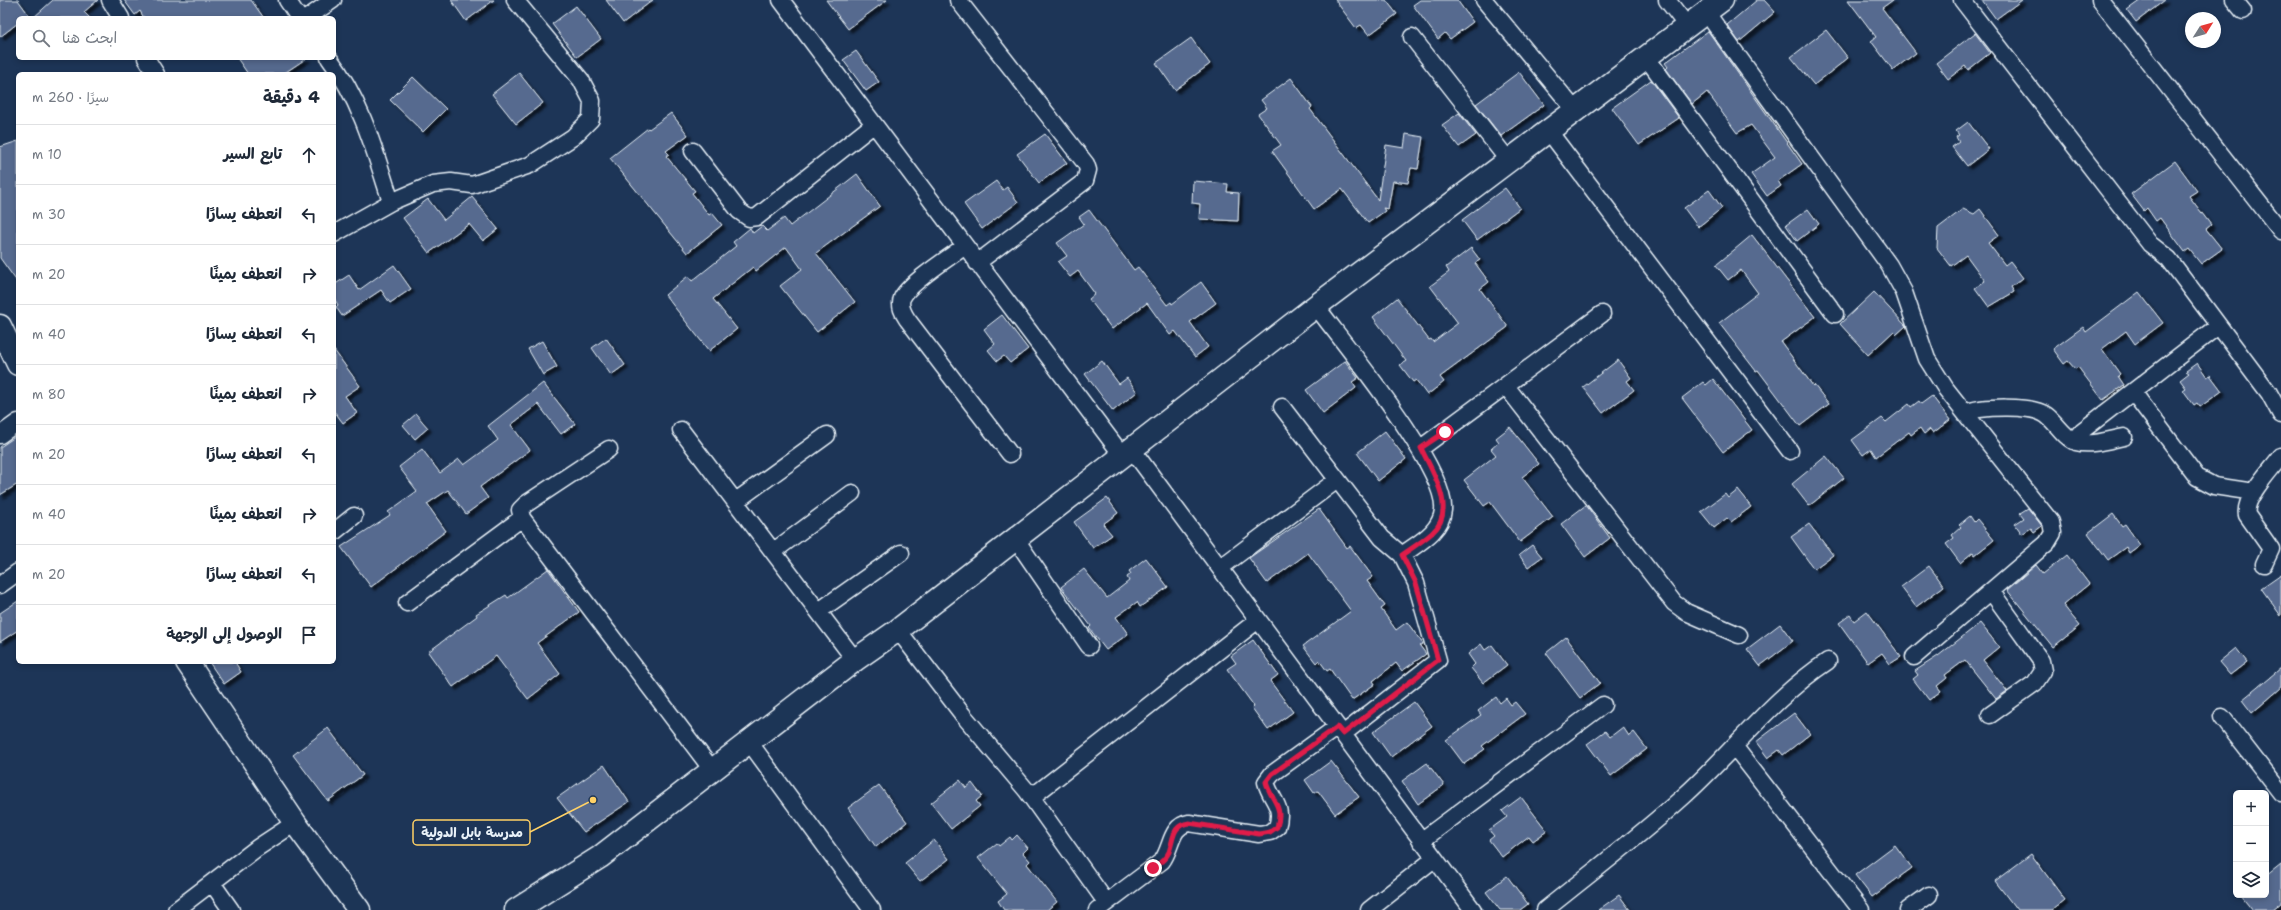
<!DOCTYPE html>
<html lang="ar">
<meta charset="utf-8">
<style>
:root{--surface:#fff;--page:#f6f6f7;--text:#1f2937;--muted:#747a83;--line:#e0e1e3}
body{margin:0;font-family:"Shantell Sans","Playpen Sans Arabic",sans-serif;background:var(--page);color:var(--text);direction:rtl}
.controls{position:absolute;right:12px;bottom:12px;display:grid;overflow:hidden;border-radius:6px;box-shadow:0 2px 6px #0003}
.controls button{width:36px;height:36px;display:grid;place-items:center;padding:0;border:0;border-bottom:1px solid var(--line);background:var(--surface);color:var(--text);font:20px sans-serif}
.compass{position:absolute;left:2185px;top:12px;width:36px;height:36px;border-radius:50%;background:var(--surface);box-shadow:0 2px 6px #0003;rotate:53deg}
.stop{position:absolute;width:12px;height:12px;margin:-9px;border:3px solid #e11d48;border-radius:50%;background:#fff}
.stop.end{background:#e11d48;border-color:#fff;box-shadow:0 1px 4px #0008}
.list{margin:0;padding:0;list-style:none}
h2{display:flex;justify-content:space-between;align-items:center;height:52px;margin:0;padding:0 16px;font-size:17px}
h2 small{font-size:13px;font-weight:400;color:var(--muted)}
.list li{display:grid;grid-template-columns:26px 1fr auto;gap:12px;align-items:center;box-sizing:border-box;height:60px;padding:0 16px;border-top:1px solid var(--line)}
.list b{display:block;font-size:15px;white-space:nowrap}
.list em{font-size:13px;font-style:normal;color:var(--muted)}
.icon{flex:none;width:22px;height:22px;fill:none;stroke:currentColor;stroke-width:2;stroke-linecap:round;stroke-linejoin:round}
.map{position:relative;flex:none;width:2281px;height:910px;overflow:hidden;direction:ltr}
.search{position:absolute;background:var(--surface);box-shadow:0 2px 6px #0003;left:16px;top:16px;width:320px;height:44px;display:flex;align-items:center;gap:10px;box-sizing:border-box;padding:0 14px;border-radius:6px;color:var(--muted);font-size:15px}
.panel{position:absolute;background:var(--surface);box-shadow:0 2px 6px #0003;left:16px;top:72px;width:320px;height:592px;border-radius:6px;direction:rtl}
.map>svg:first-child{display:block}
.building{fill:#566b8f;stroke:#e8f1f8;filter:url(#shadow)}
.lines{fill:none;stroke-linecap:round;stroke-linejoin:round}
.minor-casing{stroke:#e8f1f8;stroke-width:19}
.secondary-casing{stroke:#e8f1f8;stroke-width:25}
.minor{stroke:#1d3557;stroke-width:16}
.secondary{stroke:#1d3557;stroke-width:22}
.route{stroke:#e11d48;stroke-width:5}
.leader{fill:none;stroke:#ffd166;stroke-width:1.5}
.callout-dot{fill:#ffd166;stroke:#1d3557;stroke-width:1.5}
.callout{fill:#1d3557;stroke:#ffd166;stroke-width:1.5}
.callout-label{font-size:13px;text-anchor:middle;font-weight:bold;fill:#e8f1f8}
</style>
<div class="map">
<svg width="2281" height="910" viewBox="0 0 2281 910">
<defs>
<filter id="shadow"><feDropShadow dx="3.5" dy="3.5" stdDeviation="1" flood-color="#0009"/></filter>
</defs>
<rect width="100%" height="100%" fill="#1d3557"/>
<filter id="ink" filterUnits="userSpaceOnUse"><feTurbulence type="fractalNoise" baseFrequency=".025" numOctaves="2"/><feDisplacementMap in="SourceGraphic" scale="8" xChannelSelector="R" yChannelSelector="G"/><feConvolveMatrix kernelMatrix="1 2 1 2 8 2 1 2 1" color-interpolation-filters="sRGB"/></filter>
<g filter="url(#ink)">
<path class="building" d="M0,0h18l11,15 -5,3h-6v5l-18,14z
M53,0h45l-14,12 6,6h-57z
M124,0h127l13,18h-120l-4,-7 -5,4z
M451,0h43l-28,21z
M606,0h47l-30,23z
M826,0h61l-39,29z
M1335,0h51l11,14 -28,21 -8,-10 -5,3z
M1420,0h37l16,22 -23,17 -5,-6 -7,6 -25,-34z
M1757,0h7l11,12 -36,30 -12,-17z
M1848,0h45l-11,8 34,45 -23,17 -22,-29 5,-4z
M1982,0h40l-26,19z
M2141,0h24l-29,22 -9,-12z
M576,6l25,33 -24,18 -25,-33z
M1826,30l22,28 -34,27 -23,-28z
M1708,31l94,133 -24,17 3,5 -14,10 -16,-22 24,-17 -24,-32 -14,8 -30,-41 -15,12 -26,-35 2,-2 -3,-4z
M1975,33l15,20 -22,17 -3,-4 -17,13 -12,-16z
M1191,38l19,26 -35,26 -19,-27z
M856,51l23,31 -13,9 -23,-31z
M237,58h70l-24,16h-35z
M1519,72l25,33 -43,31 -25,-32z
M519,73l24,30 -27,21 -24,-30z
M413,77l33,32 -23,23 -33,-32z
M1291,78l21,29 -2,2 68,91 8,-55 18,3 2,-14 17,3 -5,32 -7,-1 -3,15 -15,-2 -5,28 -5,-1 2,3 -17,12 -26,-34 -28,20 -42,-58 9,-6 -23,-31 9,-6 -6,-8z
M1651,80l28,38 -40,27 -27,-37z
M671,113l17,22 -22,16 3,3 -3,2 29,35 -3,2 17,22 3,-2 10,12 -35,28 -77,-95 38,-30 1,1z
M1459,113l17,22 -17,12 -17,-22z
M1968,122l21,27 -22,17 -15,-19 7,-5 -3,-5 3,-2 -3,-4z
M1045,134l22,29 -28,20 -22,-29z
M18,141v142l-18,-25v-111z
M2175,161l22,30 -8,5 22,29 -5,4 16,20 -21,15 -12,-15 -4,3 -25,-34 -4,3 -9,-13 -3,3 -13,-17z
M857,174l23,32 -64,47 39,49 -38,30 -37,-46 22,-17 -16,-22 -30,24 -3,-4 -40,32 24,30 -28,22 -44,-56 23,-19 4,5 44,-35 -3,-4 17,-14 3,5 9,-7 5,5 17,-13 6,8z
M996,181l7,9 4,-3 11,15 -36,27 -18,-25z
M1193,181l35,3 -1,8 12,1 -1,28 -39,-2 1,-15 -8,-1z
M1505,188l15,20 -43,32 -15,-20z
M1709,190l13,18 -24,19 -14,-19z
M472,197l26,32 -15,12 -14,-17 -40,29 -26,-35 25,-19 16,21z
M1808,209l11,15 -22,17 -11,-16z
M1963,209l11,5 6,-5 19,26 -11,8 17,22 5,-4 13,17 -12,9 3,5 -25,15 -14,-19 10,-7 -19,-26 -15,11 -14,-18 1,-20z
M1089,210l45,60 4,-3 29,38 4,-3 1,2 29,-22 15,21 -26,19 18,25 -13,10 -20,-26 -5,4 -23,-32 -35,26 -23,-30 6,-5 -17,-23 -8,6 -12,-15 9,-6 -10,-13 27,-19 -5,-7z
M1752,235l63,82 -34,25 32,44 1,-1 15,19 -29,22 -42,-56 -2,1 -37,-48 39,-30 -17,-23 -13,10 -12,-15z
M1471,248l9,12 -5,3 14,19 -9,7 28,38 -68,50 4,5 -17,13 -11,-15 -3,2 -13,-17 6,-4 -33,-44 24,-19 32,42 2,-1 2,3 25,-19 -28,-37 19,-14 -3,-5z
M394,265l17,24 -21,14 -9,-13 -39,26 -6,-9 2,-2 -4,-7v-13l15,-10 10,15z
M1874,292l32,34 -9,8 -3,-3 -26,24 -28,-31z
M2139,292l24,31 -28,21 -9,-13 -24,18 18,25 -2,2 6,9 -21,15 -25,-33 -3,2 -7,-8 -4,3 -11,-15 30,-22 3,5z
M1002,315l26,34 -18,14 -6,-7 -7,5 -9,-11 7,-6 -11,-15z
M606,338l19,27 -14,10 -19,-27z
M542,341l15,26 -14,8 -15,-26z
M334,350l26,36 -15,10 12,17 -14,10 -9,-12z
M1618,360l13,18 -4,3 7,9 -31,23 -20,-26z
M1102,361l17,23 8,-6 10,14 -24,19 -28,-37z
M1345,361l13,17 -6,4 4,6 -33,25 -17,-23z
M2197,363l10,14 3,-2 12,16 -22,16 -3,-4 -3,2 -11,-15 3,-2 -6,-8 9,-7 -3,-2z
M1713,379l39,51 -29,22 -41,-54 21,-16 3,3z
M543,383l32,41 -14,10 -23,-30 -27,21 19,25 -50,37 8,11 -22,16 -18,-24 -21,14 19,27 -75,56 -30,-40 49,-32 -2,-3 29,-21 -18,-24 23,-18 18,24 19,-14 5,6 34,-25 -10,-14z
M1932,396l18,24 -17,13 -3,-4 -6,5 -4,-6 -9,7 -2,-3 -33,25 -5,-8 -8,6 -11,-15 30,-22 4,4 23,-18 2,3 8,-6 2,3z
M416,414l12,14 -13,11 -12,-14z
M1510,427l29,37 -17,13 31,40 -33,25 -30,-40 -6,4 -20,-26 32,-25 -5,-6 8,-7 -3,-4z
M1385,431l21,28 -28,22 -21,-28z
M18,435v49l-18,11v-48z
M1826,456l18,22 -35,28 -17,-22z
M1738,490l13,17 -20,15 -4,-4 -13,10 -13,-16 24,-18 3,4z
M1107,498l11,15 -15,11 9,11 -19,13 -19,-26z
M1586,505l24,33 -25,19 -24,-33z
M2028,508l14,18 -8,6 -3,-4 -9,6 -7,-10 9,-6 -4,-5z
M1319,509l28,39 3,-2 23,31 -6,4 18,25 -4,3 15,21 11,-8 16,22 -3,2 6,8 -24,17 -6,-8 -23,18 2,3 -23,16 -22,-31 -3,2 -8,-11 -3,3 -13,-17 48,-35 -43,-58 -41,30 -18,-25z
M2113,514l9,12 3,-2 15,21 -11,8 -3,-6 -18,13 -20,-27z
M1970,516l4,6 3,-3 17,21 -19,15 -2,-3 -13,11 -14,-19 8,-6 -2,-3 9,-8 -2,-2z
M1809,524l24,31 -19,14 -23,-32z
M1532,545l10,12 -14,10 -9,-12z
M2067,555l22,29 -26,21 17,21 -27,21 -46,-57 29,-25 7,9z
M1146,558l22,29 -28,20 -3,-5 -21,15 12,17 -22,16 -17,-22 2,-2 -30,-39 23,-18 23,29 22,-17 -2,-4 4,-3 -2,-3z
M1929,566l15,20 -28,21 -15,-20z
M548,569l31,43 -42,31 23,31 -32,25 -32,-43 -43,31 -25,-35 49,-36 -1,-2 30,-19 2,3z
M2281,574v42l-20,-28z
M18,601v29l-18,12v-29z
M1867,611l34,46 -11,7 -8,-11 -14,10 -29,-40 11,-8 4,6z
M1980,623l19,24 -16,13 24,31 -11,8 -31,-39 -20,15 2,3 -10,8 4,5 -12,9 -16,-21 5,-4 -3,-4 23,-15z
M1780,624l13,17 -33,25 -13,-17z
M1566,637l34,46 -20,15 -34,-45z
M1253,640l25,35 -8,6 23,31 -25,18 -16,-22 2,-2 -27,-37 9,-6 -5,-7z
M1481,644l4,6 7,-5 15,20 -24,18 -12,-15 4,-4 -7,-10z
M2236,648l11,14 -17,13 -11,-13z
M209,662h26l6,10 -17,12z
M2281,668v20l-29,25 -10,-13z
M1496,697l4,6 6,-5 5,7 4,-3 10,12 -43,32 3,3 -21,15 -18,-24 35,-25 -3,-4z
M1414,702l18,24 -41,31 -18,-25z
M1794,713l16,21 -27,21 -4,-5 -11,8 -12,-16z
M1623,727l6,9 5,-4 13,17 -36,27 -24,-32 18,-13 5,6z
M328,728l35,47 -35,26 -35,-46z
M1331,761l28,36 -24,17 -17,-23 -4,2 -9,-13z
M1427,763l17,22 -26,19 -16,-23z
M604,765l25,37 -45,30 -27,-34z
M960,780l6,8 6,-5 10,13 -6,5 4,5 -29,23 -20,-26z
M879,785l28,37 -31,25 -28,-39z
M1521,797l26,34 -14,10 -4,-5 -27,21 -13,-17 5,-4 -5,-6 18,-13 -5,-6z
M1017,835l11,13 -5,5 7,8 -3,3 30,38 -10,8h-43l-6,-9 9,-7 -29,-36 19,-15 2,3 11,-9 2,3z
M934,840l15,19 -29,22 -15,-18z
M1895,845l17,23 -40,29 -17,-22z
M2031,854l34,46 -13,10h-35l-22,-29z
M2281,864v39l-9,7h-20l-12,-15h26v-19z
M1507,876l21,28 -8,6h-20l-14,-18z
M1619,895l11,15h-32z"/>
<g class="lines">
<defs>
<path id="minor" d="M110,0l11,18
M287,0l12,18
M781,0l341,455
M958,0l128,164 2,6 -3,11 -108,82
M1484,0l91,110
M1667,0l20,26
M1962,0l188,244 19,15 100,134 12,22
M2100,0l181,231
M2234,0l9,11
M1706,12l183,253 15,27 23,67 19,30 105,133 2,11 -6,10 -133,114
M307,18l26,-18
M1412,37l96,123
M1646,57l189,257
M146,58l10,16
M329,58c32,42 46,94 62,144
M1548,130l242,321
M693,151l46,60 10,7 8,-1 116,-92
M334,234l57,-32 42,-18 18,-2 21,3 58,-20 43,-28 18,-18 1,-18 -11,-21 -66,-80
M965,246c-15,11 -57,38 -63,52 -3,8 1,15 5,21l103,135
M1316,306c28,38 131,162 127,204 -2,22 -25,33 -41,45
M1506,386l168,217 12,9 53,23
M2133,392l64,85 17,9 40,6
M1282,407l100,131 20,17 14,28 22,77 -95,74
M1965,413c16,-7 67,-8 81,2 10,7 18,23 30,27 15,4 33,-2 48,-5
M681,430l174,230
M0,435l18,-13
M2073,441l10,-11 135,-104
M1131,448l342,462
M1421,448l181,-134
M609,449l-83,55 -6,6 2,8 191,253
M736,501l91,-66
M334,532l20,-16
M1015,538l74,108
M774,551l78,-58
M2264,564l7,-15 -24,-34c-4,-17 24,-45 34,-59
M1220,568l117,-88
M0,585l18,-13
M407,603l115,-85
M819,611l82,-58
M898,630l65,85 64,76 10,2 221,-173
M1990,715l45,-32 8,-12 -2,-10 -7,-10 -43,-60
M2222,717l59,76
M750,743l122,167
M1734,746l127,164
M1027,791l79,111
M1421,841l182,-136
M212,883l19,27
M176,910l81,-62 38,-25
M1097,910l65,-49c10,-13 8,-35 27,-38l70,11 11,-2 7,-5c7,-22 -6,-26 -11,-45l6,-8 65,-47
M1369,910l65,-51
M1545,910c47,-38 95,-74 139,-114 49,-44 88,-98 144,-135
M1908,910l21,-15"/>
<path id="secondary" d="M0,326l18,38
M187,662l108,161 64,87
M516,910l84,-53 255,-197 43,-30 418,-324 406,-306"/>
</defs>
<use href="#minor" class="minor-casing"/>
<use href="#secondary" class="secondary-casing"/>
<use href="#minor" class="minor"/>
<use href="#secondary" class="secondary"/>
</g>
</g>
<g class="lines" filter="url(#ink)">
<path class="route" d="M1153,868c6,-4 13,-9 16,-16 5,-14 3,-27 20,-29l70,11 11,-2 7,-5c7,-22 -6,-26 -11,-45l6,-8 65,-47 6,7 95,-74 -22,-77 -14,-28c10,-7 21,-14 30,-22 26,-23 0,-61 -11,-85l24,-16"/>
</g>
<path class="leader" d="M593 800L530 832"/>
<circle class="callout-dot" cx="593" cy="800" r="4"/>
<rect class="callout" x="413" y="820" width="117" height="25" rx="4"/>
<g class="callout-label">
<text x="472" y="837">مدرسة بابل الدولية</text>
</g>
</svg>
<div class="controls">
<button>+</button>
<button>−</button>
<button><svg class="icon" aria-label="layers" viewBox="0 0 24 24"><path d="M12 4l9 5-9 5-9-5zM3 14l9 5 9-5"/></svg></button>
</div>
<svg class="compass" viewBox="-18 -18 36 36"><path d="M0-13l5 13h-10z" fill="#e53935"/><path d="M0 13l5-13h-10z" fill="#747a83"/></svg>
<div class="stop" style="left:1445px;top:432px"></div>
<div class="stop end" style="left:1153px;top:868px"></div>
<div class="search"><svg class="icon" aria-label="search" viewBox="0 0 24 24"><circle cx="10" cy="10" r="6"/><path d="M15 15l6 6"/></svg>ابحث هنا</div>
<section class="panel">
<h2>4 دقيقة<small>سيرًا · 260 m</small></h2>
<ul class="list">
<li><svg class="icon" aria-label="ahead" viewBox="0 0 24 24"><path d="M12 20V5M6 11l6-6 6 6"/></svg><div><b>تابع السير</b></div><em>10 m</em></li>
<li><svg class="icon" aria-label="left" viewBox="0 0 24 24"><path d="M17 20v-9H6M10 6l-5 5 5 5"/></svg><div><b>انعطف يسارًا</b></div><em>30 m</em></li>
<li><svg class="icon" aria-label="right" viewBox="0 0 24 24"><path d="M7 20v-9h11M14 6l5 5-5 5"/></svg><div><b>انعطف يمينًا</b></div><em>20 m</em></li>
<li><svg class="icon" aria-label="left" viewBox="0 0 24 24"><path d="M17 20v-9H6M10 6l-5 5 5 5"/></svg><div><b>انعطف يسارًا</b></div><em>40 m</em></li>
<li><svg class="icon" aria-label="right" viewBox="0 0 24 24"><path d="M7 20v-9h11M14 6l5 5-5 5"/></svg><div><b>انعطف يمينًا</b></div><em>80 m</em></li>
<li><svg class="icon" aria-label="left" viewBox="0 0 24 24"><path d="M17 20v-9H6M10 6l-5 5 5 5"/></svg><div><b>انعطف يسارًا</b></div><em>20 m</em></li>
<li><svg class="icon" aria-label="right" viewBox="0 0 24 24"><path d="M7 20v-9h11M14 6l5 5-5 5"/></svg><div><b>انعطف يمينًا</b></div><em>40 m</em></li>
<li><svg class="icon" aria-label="left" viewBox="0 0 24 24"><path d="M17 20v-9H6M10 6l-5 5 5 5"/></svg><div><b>انعطف يسارًا</b></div><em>20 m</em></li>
<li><svg class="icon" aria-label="arrive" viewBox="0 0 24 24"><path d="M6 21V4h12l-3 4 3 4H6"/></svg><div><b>الوصول إلى الوجهة</b></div></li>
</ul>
</section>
</div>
